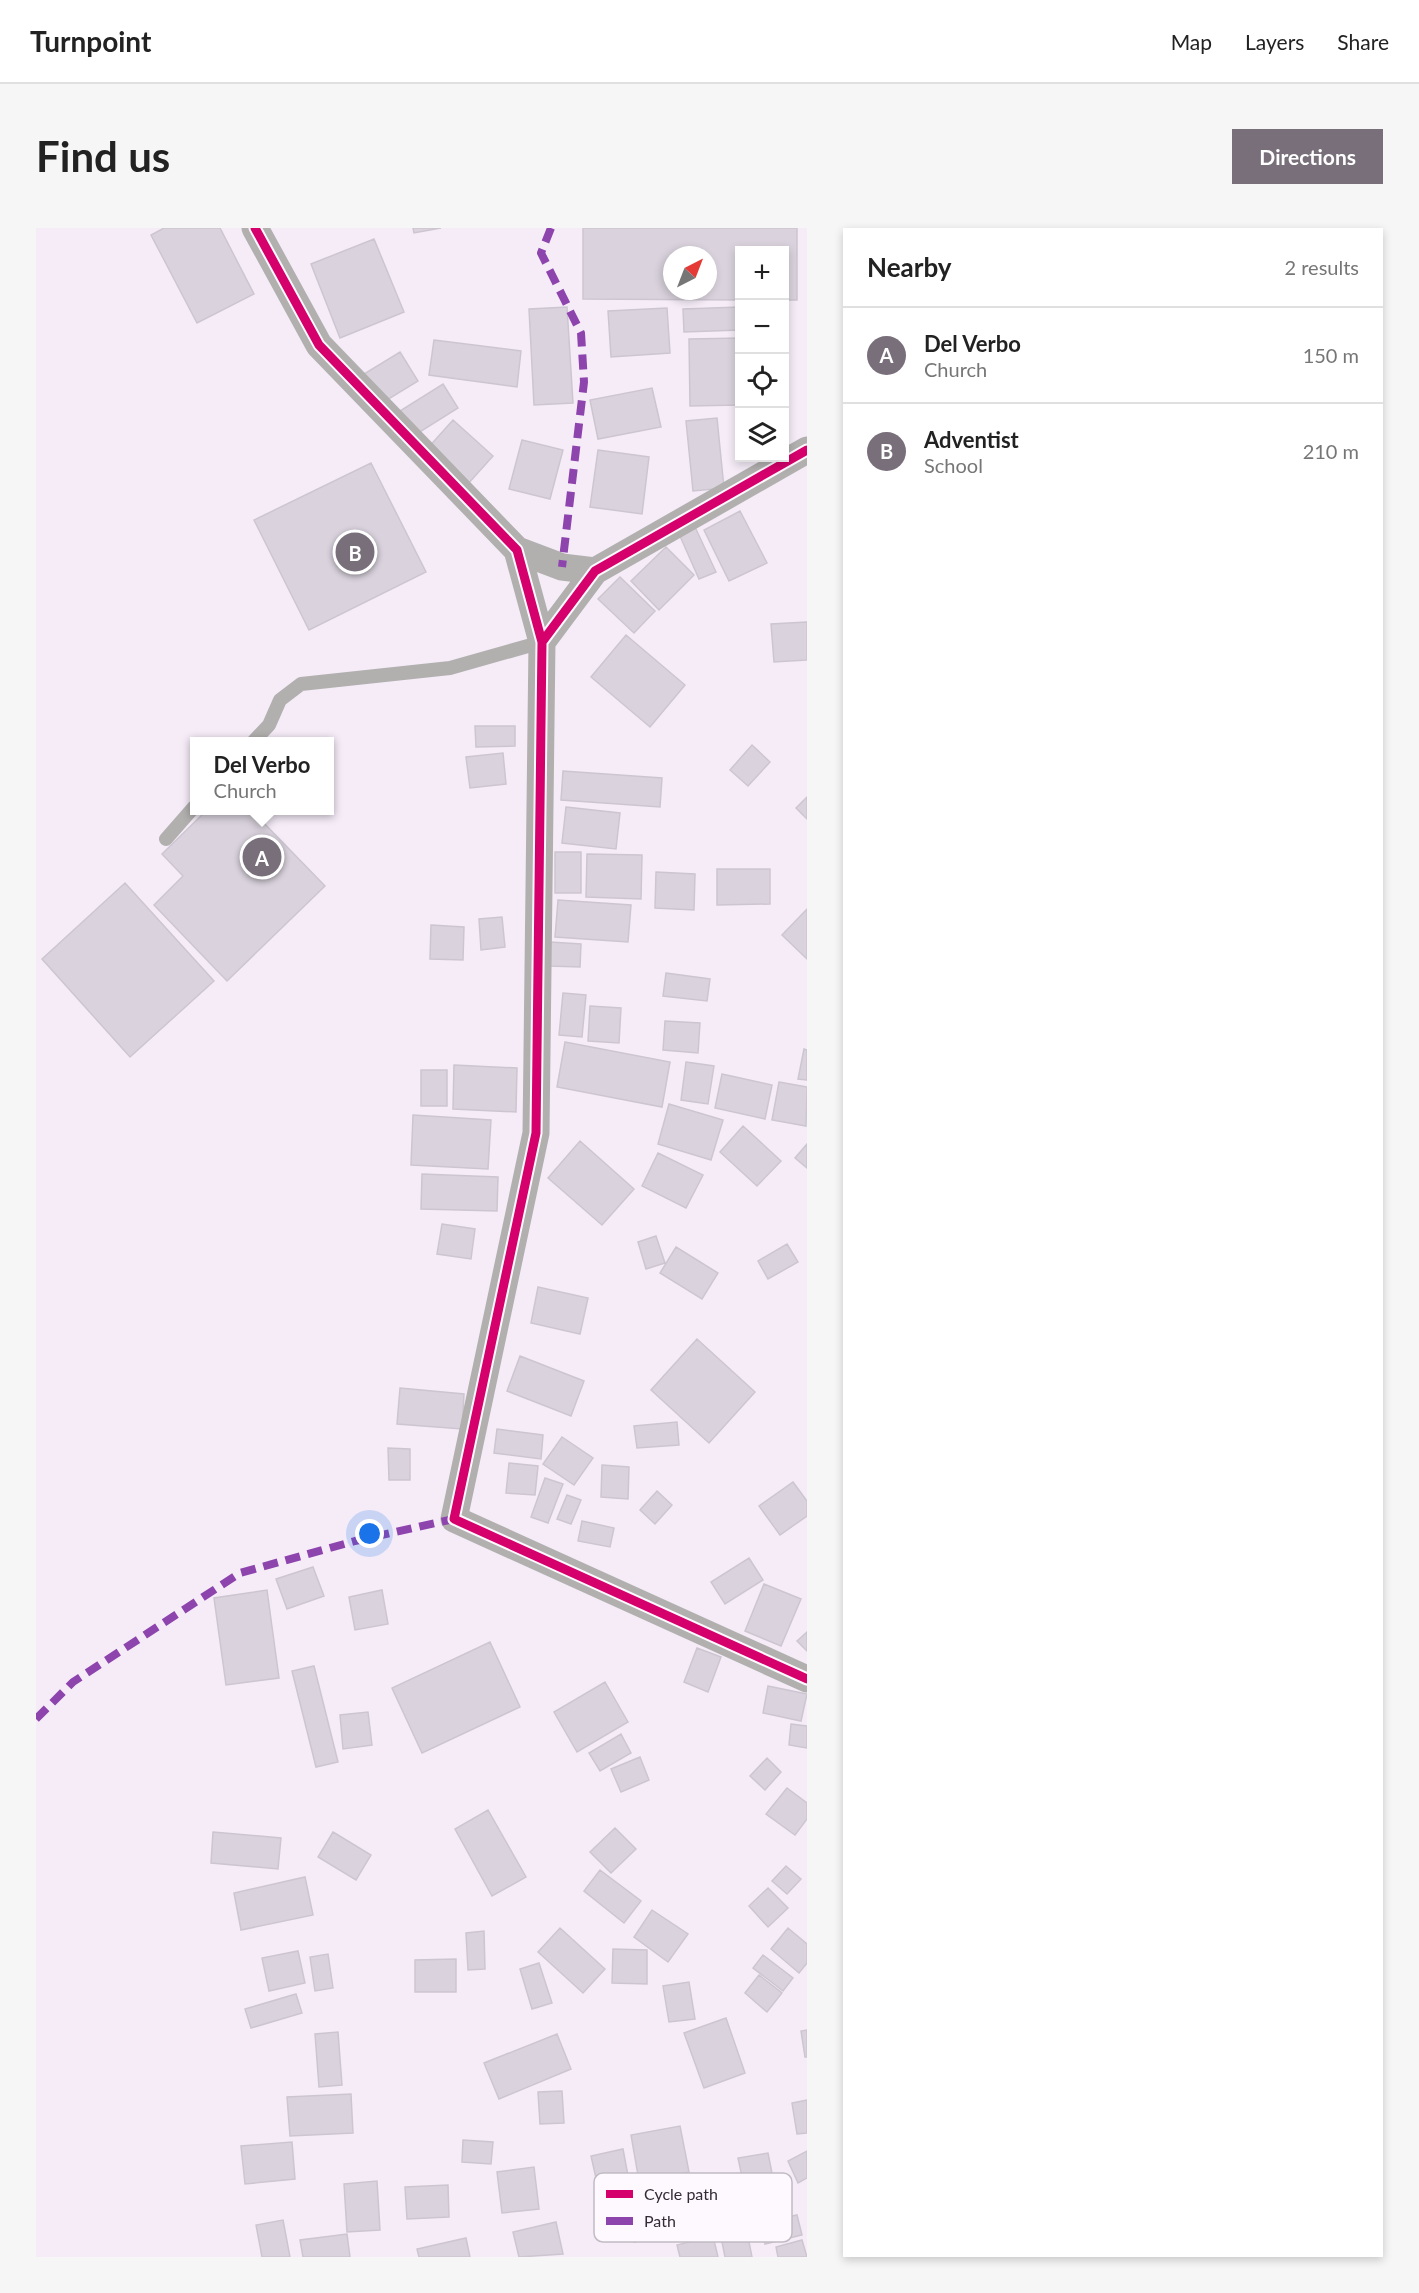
<!DOCTYPE html>
<meta charset="utf-8">
<style>
:root{--surface:#fff;--page:#f6f6f6;--text:#222;--muted:#767676;--line:#e0e0e0;--accent:#786f7a}
body{margin:0;font-family:Lato,sans-serif;background:var(--page);color:var(--text)}
.controls{position:absolute;right:18px;top:18px;display:grid;overflow:hidden;border-radius:0px;box-shadow:0 3px 9px #0003}
.controls button{width:54px;height:54px;display:grid;place-items:center;padding:0;border:0;border-bottom:2px solid var(--line);background:var(--surface);color:var(--text);font:30px sans-serif}
.compass{position:absolute;left:627px;top:18px;width:54px;height:54px;border-radius:50%;background:var(--surface);box-shadow:0 3px 9px #0003;rotate:42deg}
.you{position:absolute;left:334px;top:1306px;width:21px;height:21px;margin:-15px;border:4px solid #fff;border-radius:50%;background:#1a73e8;box-shadow:0 0 0 9px #1a73e833}
.badge{display:grid;place-items:center;width:39px;height:39px;border-radius:50%;background:var(--accent);color:#fff;font-size:20px;font-weight:700}
.pin{position:absolute;translate:-50% -50%;border:3px solid #fff;box-shadow:0 2px 6px #0006}
.popup{position:absolute;left:154px;top:509px;width:144px;height:78px;box-sizing:border-box;display:grid;place-content:center;border-radius:0px;background:var(--surface);filter:drop-shadow(0 2px 4px #0005);font-size:20px;white-space:nowrap;color:var(--muted)}
.popup b{font-size:22px;color:var(--text)}
.popup::after{content:'';position:absolute;left:50%;top:100%;margin-left:-12px;border:12px solid transparent;border-top-color:var(--surface)}
.list{margin:0;padding:0;list-style:none}
h2{display:flex;justify-content:space-between;align-items:center;height:78px;margin:0;padding:0 24px;font-size:26px}
h2 small{font-size:20px;font-weight:400;color:var(--muted)}
.list li{display:grid;grid-template-columns:39px 1fr auto;gap:18px;align-items:center;box-sizing:border-box;height:96px;padding:0 24px;border-top:2px solid var(--line)}
.list b{display:block;font-size:22px;white-space:nowrap}
.list p{margin:0;font-size:20px;white-space:nowrap;color:var(--muted)}
.list em{font-size:20px;font-style:normal;color:var(--muted)}
.icon{flex:none;width:33px;height:33px;fill:none;stroke:currentColor;stroke-width:2;stroke-linecap:round;stroke-linejoin:round}
.map{position:relative;flex:none;width:771px;height:2029px;overflow:hidden;border-radius:0px}
header{display:flex;align-items:center;gap:36px;box-sizing:border-box;height:84px;padding:0 30px;background:var(--surface);border-bottom:2px solid var(--line)}
header strong{font-size:28px}
nav{display:flex;gap:33px;margin-inline-start:auto;font-size:21px}
.intro{display:flex;align-items:center;justify-content:space-between;box-sizing:border-box;height:144px;padding:0 36px}
h1{margin:0;font-size:42px}
.button{padding:15px 27px;border-radius:0px;background:var(--accent);color:#fff;font-size:21px;font-weight:700}
main{display:flex;gap:36px;padding:0 36px}
aside{flex:1;background:var(--surface);border-radius:0px;box-shadow:0 3px 9px #0003}
.map>svg:first-child{display:block}
.building{fill:#dad3de;stroke:#cdc6d0;stroke-width:1.5;fill-rule:evenodd}
.lines{fill:none;stroke-linecap:round;stroke-linejoin:round}
.service{stroke:#b2b0af;stroke-width:14}
.minor{stroke:#b2b0af;stroke-width:27}
.quiet{stroke:#8e44ad;stroke-width:8;stroke-dasharray:15 8;stroke-linecap:butt}
.cycleway-casing{stroke:#fef9ff;stroke-width:13}
.cycleway{stroke:#d6006c;stroke-width:9}
.key{fill:#fef9ff;stroke:#c1bbc3;stroke-width:1.5}
.key-label{font-size:16px;fill:#342b36}
</style>
<header>
<strong>Turnpoint</strong>
<nav><a>Map</a><a>Layers</a><a>Share</a></nav>
</header>
<div class="intro"><h1>Find us</h1><a class="button">Directions</a></div>
<main>
<div class="map">
<svg width="771" height="2029" viewBox="0 0 771 2029">
<rect width="100%" height="100%" fill="#f5ecf8"/>
<path class="building" d="M128,0h56l34,66 -57,29 -46,-88z
M377,0h28l-27,5z
M547,0h214v72h-13v-50h-44v50l-157,-1zM636,27h36v36h-36z
M338,11l30,73 -64,26 -29,-74z
M531,79l6,96 -39,2 -5,-96z
M704,79v23l-56,2 -1,-23z
M631,80l3,45 -59,4 -3,-46z
M704,110v67l-50,1 -1,-67z
M398,112l87,11 -4,36 -88,-12z
M364,124l18,29 -36,22 -18,-29z
M407,156l15,24 -43,27 -15,-24z
M616,160l9,39 -63,12 -8,-39z
M681,190l7,70 -31,3 -7,-70z
M417,192l40,36 -26,29 -40,-36z
M486,212l41,10 -13,49 -41,-10z
M562,222l51,7 -7,57 -52,-7z
M335,235l55,109 -117,58 -55,-110z
M704,283l27,52 -38,18 -25,-51z
M659,299l21,45 -17,7 -20,-45z
M630,319l28,28 -35,35 -28,-29z
M584,349l35,34 -21,22 -36,-34z
M771,394v38l-33,2 -3,-38z
M590,407l59,50 -35,42 -59,-50z
M439,498h40v20l-39,1z
M716,517l18,17 -22,24 -18,-16z
M467,525l3,31 -36,4 -4,-31z
M527,543l99,7 -2,29 -99,-7z
M771,569v22l-11,-11z
M530,579l54,6 -4,36 -54,-6z
M171,582h60l-8,8 66,68 -98,95 -73,-76 29,-29 -21,-22z
M519,624h26v41h-26z
M551,626l55,1 -1,44 -55,-2z
M681,641h53v35l-53,1z
M620,644l39,2 -1,36 -39,-2z
M89,655l89,98 -84,76 -88,-98z
M522,672l73,5 -3,37 -73,-5z
M771,681v50l-25,-24z
M466,689l3,30 -24,3 -2,-31z
M395,697l33,2 -1,33 -33,-1z
M514,714l31,2 -1,23 -31,-1z
M630,745l44,6 -3,22 -44,-5z
M527,765l23,2 -4,42 -23,-2z
M554,778l31,2 -2,35 -31,-2z
M629,793l35,2 -2,30 -35,-3z
M529,814l105,20 -8,45 -105,-20z
M768,821l3,1v30l-9,-1z
M650,834l28,4 -6,38 -27,-4z
M418,837l63,3 -1,44 -63,-3z
M385,842h26v36h-26z
M686,846l50,11 -7,34 -50,-11z
M743,854l28,5 -1,39 -34,-6z
M633,876l54,16 -12,40 -53,-16z
M377,887l78,5 -3,49 -77,-4z
M707,898l38,35 -24,25 -37,-34z
M544,913l54,48 -32,36 -54,-47z
M771,916v24l-12,-10z
M622,925l45,22 -17,33 -44,-22z
M386,946l76,3 -1,34 -76,-2z
M406,996l33,5 -4,30 -34,-5z
M620,1008l9,27 -19,6 -8,-27z
M751,1016l11,18 -30,17 -10,-18z
M640,1019l42,26 -16,26 -42,-26z
M502,1059l50,11 -8,36 -49,-11z
M661,1111l58,53 -46,51 -58,-53z
M484,1128l64,25 -13,35 -64,-25z
M364,1160l64,6 -2,35 -65,-5z
M641,1194l2,23 -42,3 -3,-22z
M461,1201l46,6 -2,24 -47,-6z
M526,1209l31,21 -19,27 -31,-21z
M352,1220l22,1v31h-21z
M473,1235l29,3 -3,29 -29,-2z
M566,1237l27,2 -1,32 -27,-2z
M509,1250l18,6 -15,39 -17,-6z
M757,1254l14,19v15l-27,19 -21,-29z
M621,1263l15,14 -17,19 -15,-14z
M531,1267l14,5 -10,24 -14,-5z
M546,1293l32,7 -4,19 -32,-6z
M713,1330l14,22 -38,24 -14,-22z
M277,1339l11,29 -37,13 -11,-30z
M728,1356l37,15 -20,47 -36,-15z
M231,1362l12,88 -53,7 -12,-87z
M346,1362l6,34 -33,6 -6,-33z
M771,1404v19l-10,-10z
M454,1414l30,65 -98,46 -30,-65z
M661,1420l24,9 -13,35 -24,-10z
M278,1438l24,96 -22,5 -24,-96z
M569,1454l23,40 -51,30 -23,-40z
M732,1458l39,8 -6,27 -38,-8z
M332,1484l4,33 -29,4 -3,-34z
M755,1496l16,2v22l-18,-3z
M585,1506l10,19 -31,18 -11,-18z
M604,1529l9,23 -28,12 -10,-23z
M731,1530l14,14 -16,18 -15,-14z
M751,1560l20,15v16l-12,16 -29,-21z
M452,1582l38,67 -34,19 -37,-67z
M579,1600l21,21 -25,24 -21,-21z
M177,1604l68,6 -3,31 -67,-6z
M297,1604l38,23 -15,25 -38,-23z
M750,1638l15,13 -14,15 -15,-13z
M564,1642l41,31 -17,22 -40,-32z
M269,1649l8,38 -72,15 -7,-37z
M732,1660l20,20 -20,19 -19,-21z
M616,1682l36,24 -20,28 -34,-25z
M524,1700l45,41 -22,24 -45,-41z
M752,1700l19,16v19l-8,10 -28,-24z
M448,1703l1,38 -17,1 -2,-37z
M577,1721l34,1v34l-35,-1z
M262,1723l7,32 -36,8 -7,-33z
M292,1726l5,34 -18,3 -5,-34z
M727,1727l30,23 -10,13 -30,-23z
M420,1731v33h-41v-32z
M503,1735l13,40 -20,6 -12,-40z
M723,1747l23,18 -15,19 -22,-19z
M653,1754l6,37 -26,3 -6,-36z
M260,1766l6,19 -51,15 -6,-19z
M690,1790l19,55 -41,15 -20,-55z
M771,1802v27h-2l-4,-26z
M302,1804l4,53 -23,2 -4,-53z
M521,1806l14,35 -72,30 -15,-36z
M526,1863l2,32 -24,1 -2,-32z
M315,1866l2,39 -63,3 -3,-39z
M771,1872v33l-10,1 -5,-31z
M644,1898l9,46 -50,9 -8,-46z
M427,1912l30,2 -2,22 -29,-2z
M256,1914l3,37 -50,5 -4,-38z
M587,1921l6,32 -31,6 -7,-31z
M771,1923v27l-9,5 -10,-22z
M732,1925l11,56 -29,5 -12,-56z
M498,1939l5,42 -37,4 -5,-41z
M672,1949l10,47 -84,18 -10,-46z
M341,1953l3,49 -33,2 -3,-48z
M412,1957l1,32 -42,2 -2,-32z
M761,1987l5,20 -37,9 -5,-21z
M247,1992l7,37h-28l-6,-32z
M520,1994l7,32 -44,3 -6,-25z
M311,2006l3,23h-47l-3,-17z
M677,2008l5,21h-38l-3,-12z
M712,2009l4,20h-27l-3,-15z
M430,2010l4,19h-51l-2,-8z
M766,2012l5,17h-29l-2,-10z"/>
<g class="lines">
<path class="service" d="M217,514l16,-17 11,-25 21,-16 149,-16 92,-26
M130,611l28,-32"/>
<path class="minor" d="M219,0l64,117 198,205 25,92
M771,222l-212,121 -53,71 -6,491 -82,386 353,160
M481,322l45,17 33,4"/>
<path class="quiet" d="M515,0l-10,25 40,80 3,49 -22,185
M0,1491l37,-37 167,-109 115,-32 99,-22"/>
<defs>
<path id="cycleway" d="M219,0l64,117 198,205 25,92
M771,222l-212,121 -53,71 -6,491 -82,386 353,160"/>
</defs>
<use href="#cycleway" class="cycleway-casing"/>
<use href="#cycleway" class="cycleway"/>
</g>
<rect x="558" y="1945" width="198" height="69" rx="9" class="key"/>
<rect x="570" y="1962" width="27" height="8" fill="#d6006c"/>
<rect x="570" y="1989" width="27" height="8" fill="#8e44ad"/>
<g class="key-label">
<text x="608" y="1972">Cycle path</text>
<text x="608" y="1999">Path</text>
</g>
</svg>
<div class="controls">
<button>+</button>
<button>−</button>
<button><svg class="icon" aria-label="locate" viewBox="0 0 24 24"><circle cx="12" cy="12" r="6"/><path d="M12 2v4M12 18v4M2 12h4M18 12h4"/></svg></button>
<button><svg class="icon" aria-label="layers" viewBox="0 0 24 24"><path d="M12 4l9 5-9 5-9-5zM3 14l9 5 9-5"/></svg></button>
</div>
<svg class="compass" viewBox="-18 -18 36 36"><path d="M0-13l5 13h-10z" fill="#e53935"/><path d="M0 13l5-13h-10z" fill="#767676"/></svg>
<div class="you"></div>
<div class="pin badge" style="left:226px;top:629px">A</div>
<div class="popup"><b>Del Verbo</b>Church</div>
<div class="pin badge" style="left:319px;top:324px">B</div>
</div>
<aside>
<h2>Nearby<small>2 results</small></h2>
<ul class="list">
<li><span class="badge">A</span><div><b>Del Verbo</b><p>Church</p></div><em>150 m</em></li>
<li><span class="badge">B</span><div><b>Adventist</b><p>School</p></div><em>210 m</em></li>
</ul>
</aside>
</main>
